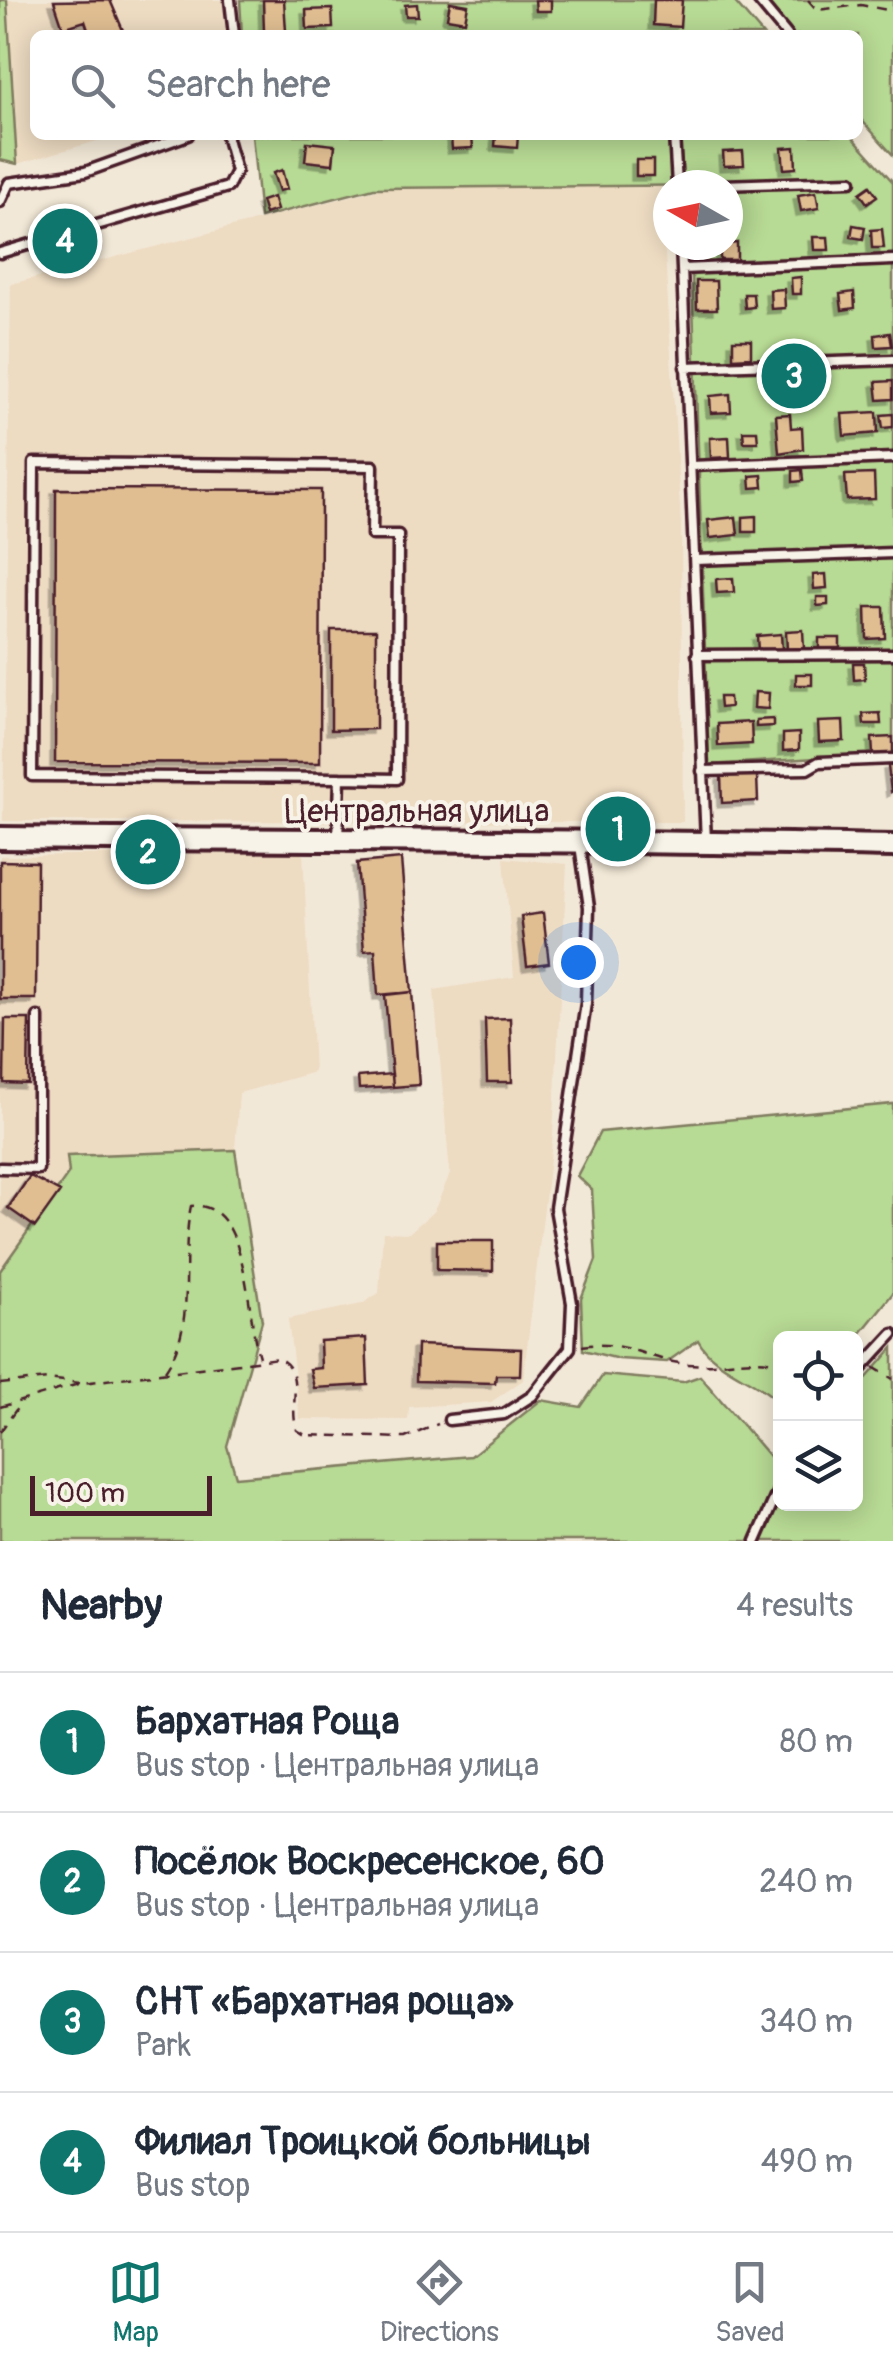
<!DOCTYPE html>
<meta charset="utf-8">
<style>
:root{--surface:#fff;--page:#f6f6f7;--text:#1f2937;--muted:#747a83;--line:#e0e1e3;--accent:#0f766e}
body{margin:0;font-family:Pangolin,sans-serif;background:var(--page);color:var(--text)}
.controls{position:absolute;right:30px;bottom:30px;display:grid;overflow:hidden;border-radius:15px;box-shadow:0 5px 25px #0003}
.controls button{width:90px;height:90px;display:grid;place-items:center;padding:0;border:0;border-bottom:2px solid var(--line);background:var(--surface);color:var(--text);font:50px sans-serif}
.compass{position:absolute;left:653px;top:170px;width:90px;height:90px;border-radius:50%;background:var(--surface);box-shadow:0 5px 25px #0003;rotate:279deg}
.scale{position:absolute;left:30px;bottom:25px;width:182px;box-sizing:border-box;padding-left:10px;border:5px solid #4a1f2b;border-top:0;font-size:28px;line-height:35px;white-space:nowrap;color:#4a1f2b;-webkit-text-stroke:8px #f7f3e8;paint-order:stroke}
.you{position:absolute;left:578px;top:962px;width:35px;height:35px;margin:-25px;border:8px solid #fff;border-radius:50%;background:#1a73e8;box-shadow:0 0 0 15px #1a73e833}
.badge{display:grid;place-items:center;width:65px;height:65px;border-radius:50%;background:var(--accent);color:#fff;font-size:32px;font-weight:700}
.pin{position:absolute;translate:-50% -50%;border:5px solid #fff;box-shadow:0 2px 10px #0006}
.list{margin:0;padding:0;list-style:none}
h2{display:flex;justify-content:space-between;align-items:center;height:130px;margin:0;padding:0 40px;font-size:42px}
h2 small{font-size:32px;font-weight:400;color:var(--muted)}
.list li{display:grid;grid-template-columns:65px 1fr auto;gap:30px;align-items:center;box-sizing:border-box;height:140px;padding:0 40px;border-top:2px solid var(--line)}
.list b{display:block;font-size:38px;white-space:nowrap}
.list p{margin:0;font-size:32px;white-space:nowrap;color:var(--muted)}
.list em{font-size:32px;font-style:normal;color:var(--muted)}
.icon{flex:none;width:55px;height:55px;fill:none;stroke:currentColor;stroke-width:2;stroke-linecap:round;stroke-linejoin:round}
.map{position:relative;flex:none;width:893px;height:1541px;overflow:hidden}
.search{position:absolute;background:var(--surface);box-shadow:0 5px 25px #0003;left:30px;right:30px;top:30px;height:110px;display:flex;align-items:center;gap:25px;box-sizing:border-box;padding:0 35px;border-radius:15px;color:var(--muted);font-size:38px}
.sheet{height:690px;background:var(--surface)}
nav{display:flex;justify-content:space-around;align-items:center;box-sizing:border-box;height:140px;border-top:2px solid var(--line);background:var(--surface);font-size:28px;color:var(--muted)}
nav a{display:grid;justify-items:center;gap:5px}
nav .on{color:var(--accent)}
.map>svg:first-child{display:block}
.built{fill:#eddbc2}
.green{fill:#b7da94;stroke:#807c60;stroke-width:2.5}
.building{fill:#e0be92;stroke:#4a1f2b;stroke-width:2.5;filter:url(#shadow)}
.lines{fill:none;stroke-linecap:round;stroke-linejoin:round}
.lane-casing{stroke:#4a1f2b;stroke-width:15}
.secondary-casing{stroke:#4a1f2b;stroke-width:28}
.path{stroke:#4a1f2b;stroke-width:2.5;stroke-dasharray:10 8;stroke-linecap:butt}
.lane{stroke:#f7f3e8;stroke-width:8}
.secondary{stroke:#f7f3e8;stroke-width:20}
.labels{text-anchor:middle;stroke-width:8;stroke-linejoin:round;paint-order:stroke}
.street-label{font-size:32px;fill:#4a1f2b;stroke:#f7f3e8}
</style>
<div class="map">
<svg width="893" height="1541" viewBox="0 0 893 1541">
<defs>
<filter id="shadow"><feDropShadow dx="-4.5" dy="4.5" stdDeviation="0" flood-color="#0004"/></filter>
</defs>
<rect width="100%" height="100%" fill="#f2e8d7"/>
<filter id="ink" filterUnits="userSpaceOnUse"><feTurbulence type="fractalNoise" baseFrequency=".01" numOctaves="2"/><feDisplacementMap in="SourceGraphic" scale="20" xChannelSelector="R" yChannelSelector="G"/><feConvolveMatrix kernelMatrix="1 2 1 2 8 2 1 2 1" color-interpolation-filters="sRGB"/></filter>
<g filter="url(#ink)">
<path class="built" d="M7,0h216l3,35h-191v100h83l-101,29z
M661,185l20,339 2,298 -680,-1 8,-537 368,-95z
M303,852l11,220 -75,21 -4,57 -168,6 2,16 -69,99v-415z
M504,858l63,6 -14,270 -30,246 -32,22 -82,5 -1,13 -108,-1 -12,-100 74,-15 17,-11 4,-61 26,1 25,-22 16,-37 -16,-184 80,-13z"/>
<path class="green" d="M0,0h7l10,164 -17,-4z
M240,0h493l30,35h-521z
M755,0h138v155l-35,-39v-81h-72z
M252,135h599l42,47v571l-184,12 -18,-520h37v-60l-354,3 -114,30z
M893,1104v189l-37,46 -76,-1v66c-24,-26 -66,-34 -82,-64l-31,22 -48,-3 -36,-9 -2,-51 15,-39 -4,-70 -15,-14 23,-44z
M235,1150l27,171 -35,125 9,31 235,-21 70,-56 40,7 22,-32 80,7 17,-6 80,93v35h76v-114l37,-42v193h-893v-270l69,-98 -2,-17z"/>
<path class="building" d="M110,0l15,35h-52l15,-5 -3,-9 -22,7 -9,-27z
M263,0h21l2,31 -22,1z
M535,0h16v11h-15z
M654,0h28l-2,27 -27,-2z
M450,2l18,3 -3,16 -18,-3z
M417,4l1,12h-12l-1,-11z
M332,9l1,19 -26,1 -1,-19z
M472,135l1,13 -21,1 -1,-12z
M496,135h22l-1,13 -22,-2z
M307,142l28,3 -2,19 -28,-3z
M795,147l1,21 -12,1 -2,-21z
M743,151l1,14 -20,1 -1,-14z
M636,160h17v16h-17z
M282,170l5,19 -8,2 -6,-18z
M870,186l7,10 -10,7 -7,-10z
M816,192l3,16 -18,3 -3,-16z
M273,197l4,13 -12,4 -4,-13z
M853,225l12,2 -2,12 -12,-2z
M882,229l2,19h-12l-1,-18z
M813,237h15l1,13h-15z
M737,243v17h-17v-15z
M698,248l1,13h-9l-1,-12z
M801,277v17h-9l-1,-16z
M696,281h20l1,28h-20z
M784,289l1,19 -14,1 -1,-19z
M854,292l1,16 -13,2 -2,-16z
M744,294h9l1,13 -9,1z
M890,333l2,13 -16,1 -1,-12z
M733,340h18v17l-18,1z
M799,371l1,14h-15v-13z
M893,381v18l-15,1 -2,-18z
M730,394l1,18 -20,1 -1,-17z
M877,412l1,21 -34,3 -2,-22z
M790,414l1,14 11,-1 1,22 -24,4 -3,-38z
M893,414v13l-10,1 -2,-13z
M743,431h14l1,11h-14z
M729,437l1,20 -19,1 -1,-20z
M802,470l1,11 -10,1v-11z
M874,474l1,25 -28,1 -2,-25z
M762,475l1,12 -12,1 -1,-12z
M56,489l265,1 -1,273 -265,-1z
M756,516v16h-13v-15z
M736,517l2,18 -28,3 -2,-18z
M826,574l1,14 -13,1 -1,-14z
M733,578l1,14 -17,1 -1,-14z
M817,597h11v8l-11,1z
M866,607h18l1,31 -18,1z
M331,630h45v99l-45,1z
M803,630l1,19 -17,1 -1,-19z
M781,634l1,16 -24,1 -1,-15z
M819,638h21v13h-21z
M853,663h11l1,16 -11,1z
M796,674h16v11h-16z
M755,692l14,1 -1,16 -14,-1z
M719,697h10l1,10 -10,1z
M880,713l1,11h-17l-1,-10z
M773,719v7l-17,1v-7z
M843,721l1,20 -25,1 -1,-20z
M751,722l1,22 -34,2 -1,-22z
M799,733v17l-16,1v-17z
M893,737v16l-20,1 -1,-16z
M893,765v26l-2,1 -3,-26z
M757,775l1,26 -36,2 -1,-27z
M401,859l11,133 -34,3 -3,-45 -11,1 -7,-88z
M0,861l37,1 -1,137h-36z
M543,913l6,50 -22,3 -6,-50z
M412,992l7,93 -26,2 -8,-92z
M510,1018l2,64h-25l-2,-63z
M5,1019h24l-1,65 -24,-1z
M392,1074l1,13 -34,2 -1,-12z
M30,1176l30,16 -25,35 -27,-19z
M437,1241h56v30l-56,-1z
M366,1338l2,47 -54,3 -4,-19 11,-1 -1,-27z
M417,1345l104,4 -1,26h-24l-1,8 -79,-2z"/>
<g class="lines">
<defs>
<path id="lane" d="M230,0l4,35
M758,0l29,35
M674,135l3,50
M722,185l129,-4
M0,202l9,-19 76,-11 103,-37
M681,245l25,597
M0,253l228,-66 8,-16 -10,-36
M682,269l211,-9
M685,367l208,-7
M691,466l202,-8
M695,560l198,-7
M697,655l196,-1
M702,771l105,-2 12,-7 74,-3
M338,840l2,-62 -308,-2 2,-313 339,3 -1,69h26l-1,244 -57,-1
M0,1168l38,1v-152
M856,1374l37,-40
M449,1420l55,-6 28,-18 38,-48 2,-45 -17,-95 31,-205 3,-96 -9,-62
M756,1541l24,-55"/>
<path id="secondary" d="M0,838c298,3 595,1 893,8"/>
</defs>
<use href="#lane" class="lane-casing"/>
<use href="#secondary" class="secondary-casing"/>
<path class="path" d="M808,0l9,10 44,-5 32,6
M582,1346c45,-7 66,15 106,18 36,3 52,-9 92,-1
M873,1367l20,12
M165,1371c33,-48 14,-110 26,-165 59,-7 55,110 68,151
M0,1384l48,-5 32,4
M0,1407l82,-24 196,-25c28,13 10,48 19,72l8,5 100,3 33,-14
M0,1432l23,-32"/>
<use href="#lane" class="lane"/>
<use href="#secondary" class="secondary"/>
</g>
</g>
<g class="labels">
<g class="street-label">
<text x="417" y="822">Центральная улица</text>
</g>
</g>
</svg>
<div class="controls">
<button><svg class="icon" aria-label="locate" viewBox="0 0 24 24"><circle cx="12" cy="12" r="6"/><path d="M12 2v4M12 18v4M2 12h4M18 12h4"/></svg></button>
<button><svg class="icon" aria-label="layers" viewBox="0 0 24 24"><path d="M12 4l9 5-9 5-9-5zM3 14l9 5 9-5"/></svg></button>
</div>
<svg class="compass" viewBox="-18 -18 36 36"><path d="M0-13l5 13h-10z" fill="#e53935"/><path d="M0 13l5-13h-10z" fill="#747a83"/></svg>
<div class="scale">100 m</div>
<div class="you"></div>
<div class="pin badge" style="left:618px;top:829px">1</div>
<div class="pin badge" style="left:148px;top:852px">2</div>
<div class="pin badge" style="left:794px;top:376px">3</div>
<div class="pin badge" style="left:65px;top:241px">4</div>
<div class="search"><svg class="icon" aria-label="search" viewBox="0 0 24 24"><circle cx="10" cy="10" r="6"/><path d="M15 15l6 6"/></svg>Search here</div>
</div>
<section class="sheet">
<h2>Nearby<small>4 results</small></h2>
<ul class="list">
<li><span class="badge">1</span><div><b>Бархатная Роща</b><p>Bus stop · Центральная улица</p></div><em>80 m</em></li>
<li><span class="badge">2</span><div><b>Посёлок Воскресенское, 60</b><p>Bus stop · Центральная улица</p></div><em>240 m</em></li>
<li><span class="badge">3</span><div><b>СНТ «Бархатная роща»</b><p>Park</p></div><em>340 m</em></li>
<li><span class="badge">4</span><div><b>Филиал Троицкой больницы</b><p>Bus stop</p></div><em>490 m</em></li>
</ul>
</section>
<nav>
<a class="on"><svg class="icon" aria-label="map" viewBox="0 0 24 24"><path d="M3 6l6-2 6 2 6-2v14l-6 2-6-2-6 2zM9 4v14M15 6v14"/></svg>Map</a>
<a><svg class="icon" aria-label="directions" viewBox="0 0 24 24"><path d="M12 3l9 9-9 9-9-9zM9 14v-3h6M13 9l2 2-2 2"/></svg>Directions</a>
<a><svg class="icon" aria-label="saved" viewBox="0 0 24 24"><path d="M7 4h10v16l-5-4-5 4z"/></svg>Saved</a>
</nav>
